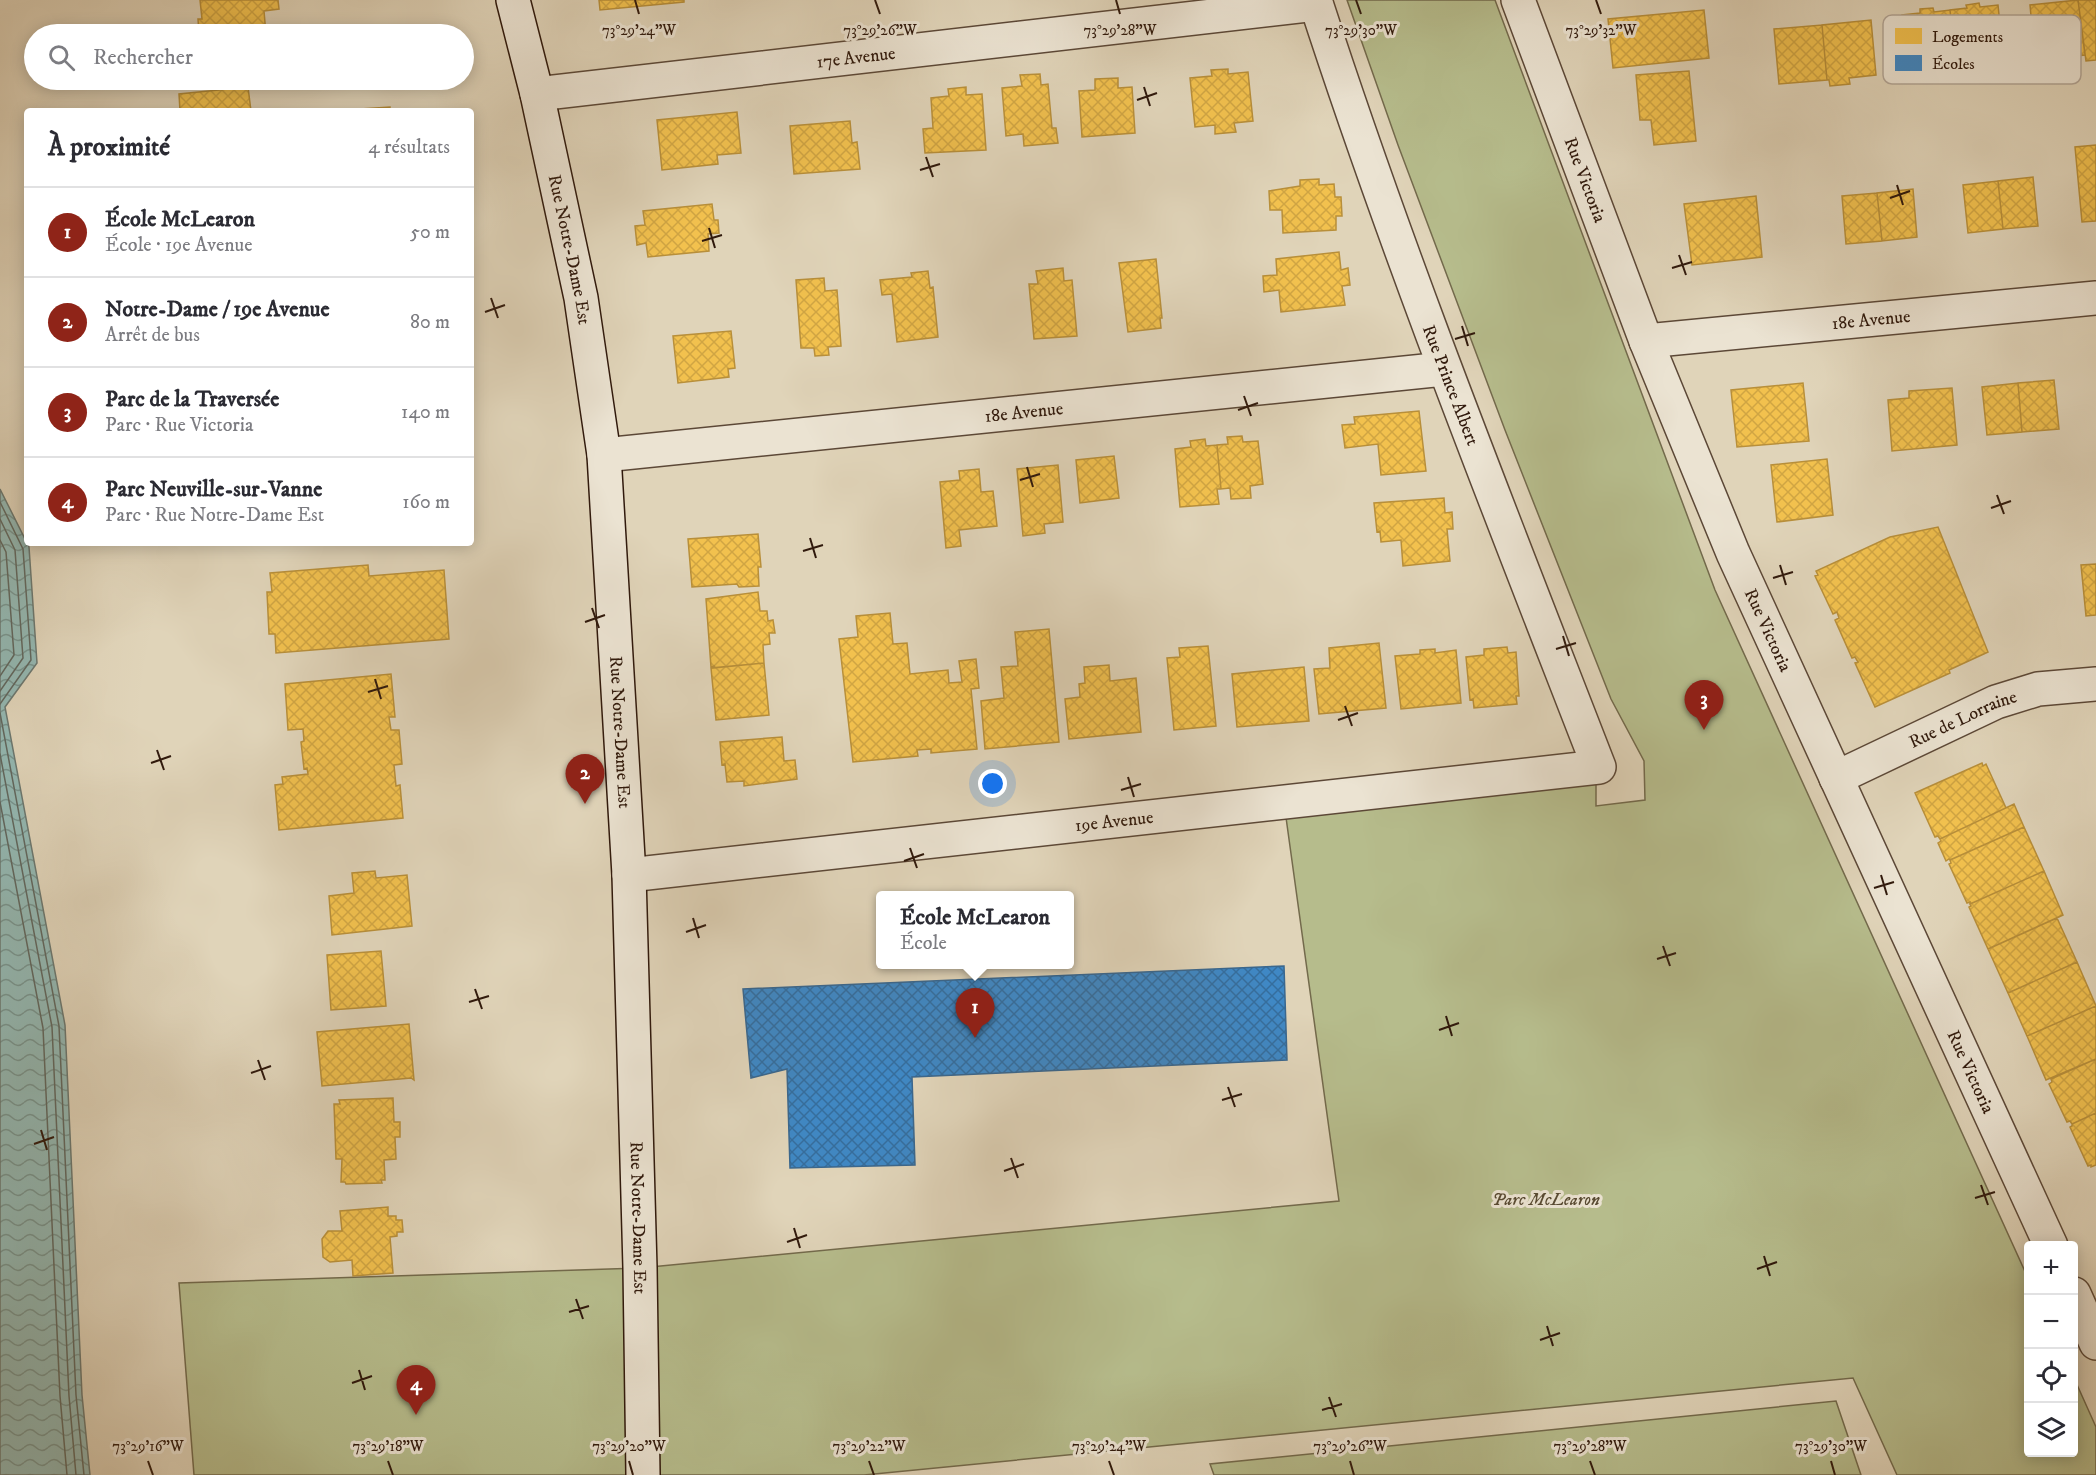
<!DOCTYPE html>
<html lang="fr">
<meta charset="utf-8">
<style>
:root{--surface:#fff;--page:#f2f2f3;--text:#2b2b33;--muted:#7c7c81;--line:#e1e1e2;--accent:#8f2418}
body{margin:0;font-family:"IM FELL DW Pica",serif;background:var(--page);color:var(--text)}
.controls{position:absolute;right:18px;bottom:18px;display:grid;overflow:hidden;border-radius:6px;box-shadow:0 3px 15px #0003}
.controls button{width:54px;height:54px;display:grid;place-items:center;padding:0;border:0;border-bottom:2px solid var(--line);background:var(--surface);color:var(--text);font:30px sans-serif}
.you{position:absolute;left:993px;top:784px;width:21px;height:21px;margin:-15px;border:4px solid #fff;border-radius:50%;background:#1a73e8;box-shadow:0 0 0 9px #1a73e833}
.badge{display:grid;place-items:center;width:39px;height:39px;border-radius:50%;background:var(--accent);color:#fff;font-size:20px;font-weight:700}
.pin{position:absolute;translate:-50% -50px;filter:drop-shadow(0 2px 3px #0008)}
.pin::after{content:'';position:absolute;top:32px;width:21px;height:18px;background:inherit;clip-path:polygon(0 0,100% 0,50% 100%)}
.popup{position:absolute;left:876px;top:891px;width:198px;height:78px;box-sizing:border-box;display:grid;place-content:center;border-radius:6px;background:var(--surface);filter:drop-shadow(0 2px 4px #0005);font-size:20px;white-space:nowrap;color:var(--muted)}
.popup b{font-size:22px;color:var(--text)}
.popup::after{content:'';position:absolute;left:50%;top:100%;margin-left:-12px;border:12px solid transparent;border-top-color:var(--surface)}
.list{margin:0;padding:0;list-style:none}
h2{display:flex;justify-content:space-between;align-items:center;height:78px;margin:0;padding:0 24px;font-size:26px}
h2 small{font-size:20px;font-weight:400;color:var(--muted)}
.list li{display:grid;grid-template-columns:39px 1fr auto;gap:18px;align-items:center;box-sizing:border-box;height:90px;padding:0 24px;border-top:2px solid var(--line)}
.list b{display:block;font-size:22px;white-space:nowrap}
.list p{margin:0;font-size:20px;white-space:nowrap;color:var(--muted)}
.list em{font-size:20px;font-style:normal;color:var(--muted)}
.icon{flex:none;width:33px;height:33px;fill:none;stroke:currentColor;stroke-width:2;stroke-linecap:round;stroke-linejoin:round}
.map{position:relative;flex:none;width:2096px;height:1475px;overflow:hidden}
.search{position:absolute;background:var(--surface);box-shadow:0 3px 15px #0003;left:24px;top:24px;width:450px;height:66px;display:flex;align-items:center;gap:15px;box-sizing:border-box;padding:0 21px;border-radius:33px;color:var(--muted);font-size:22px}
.panel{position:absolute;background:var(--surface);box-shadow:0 3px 15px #0003;left:24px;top:108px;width:450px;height:438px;border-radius:6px}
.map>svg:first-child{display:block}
.park{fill:#b6bc8c;stroke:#736a4c;stroke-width:1.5}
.water{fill:url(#water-waves);stroke:#6c7870;stroke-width:1.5}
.homes{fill:url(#homes-cross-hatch);stroke:#b88f3a;stroke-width:1.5}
.schools{fill:url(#schools-cross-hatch);stroke:#3a678e;stroke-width:1.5}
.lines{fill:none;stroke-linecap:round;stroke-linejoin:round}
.shore{stroke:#62685f;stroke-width:1.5}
.street-casing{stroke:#5c4837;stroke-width:36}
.secondary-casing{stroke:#30190c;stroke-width:36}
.street{stroke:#ebe3d2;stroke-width:33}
.secondary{stroke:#ebe3d2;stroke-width:33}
.ticks{fill:none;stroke:#30190c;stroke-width:2}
.labels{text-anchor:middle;stroke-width:6;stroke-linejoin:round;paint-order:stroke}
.street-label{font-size:18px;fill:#30190c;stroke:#ebe3d2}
.park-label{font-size:18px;font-style:italic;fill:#584a32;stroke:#ebe3d2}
.key{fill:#ebe3d2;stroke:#b3a697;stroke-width:1.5}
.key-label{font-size:16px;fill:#30190c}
.ticks-label{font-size:15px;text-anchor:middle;fill:#30190c;stroke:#ebe3d2;stroke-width:6;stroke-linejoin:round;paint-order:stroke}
</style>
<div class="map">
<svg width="2096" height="1475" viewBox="0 0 2096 1475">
<defs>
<pattern id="water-waves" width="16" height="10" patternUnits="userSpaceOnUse" patternTransform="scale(1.5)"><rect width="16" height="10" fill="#94b8b2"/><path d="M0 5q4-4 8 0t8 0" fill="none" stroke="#79958f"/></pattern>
<pattern id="homes-cross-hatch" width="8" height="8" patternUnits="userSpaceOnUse" patternTransform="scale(1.5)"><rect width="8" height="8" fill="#f2c14e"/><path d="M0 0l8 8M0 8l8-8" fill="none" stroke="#d0a543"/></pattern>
<pattern id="schools-cross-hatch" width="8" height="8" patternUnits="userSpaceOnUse" patternTransform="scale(1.5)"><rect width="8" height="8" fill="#3f88c5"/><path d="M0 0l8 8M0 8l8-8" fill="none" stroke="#356e9e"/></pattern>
</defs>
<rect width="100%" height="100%" fill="#e0d4b9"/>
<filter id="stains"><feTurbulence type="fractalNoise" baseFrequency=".00333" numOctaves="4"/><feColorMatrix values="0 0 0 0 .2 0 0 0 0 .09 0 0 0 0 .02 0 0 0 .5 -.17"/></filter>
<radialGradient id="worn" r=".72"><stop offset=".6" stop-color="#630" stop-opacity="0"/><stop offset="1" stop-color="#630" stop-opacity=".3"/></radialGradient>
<path class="park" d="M1347,0h148l220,590 313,688v174h46v-74l22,49v48h-199l-44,-97 -989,97h-670l-15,-192 461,-15 699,-67 -55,-398 312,-35v38l49,-6 -1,-39 -33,-62 -106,-269 -107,-285z
M1836,1401l25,74h-647l-4,-11z"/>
<path class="water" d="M0,489l29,58 8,116 -32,44 60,318 17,370 8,80h-90z"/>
<path class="homes" d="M200,0h78l1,9 -15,2 2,23h-67l-1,-15h4z
M599,0h85v2l-84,8z
M2078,0l7,55 -50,5 -5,-55z
M2078,0h18v60l-10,1z
M1979,3l1,4 18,-2 6,58 -48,4 -6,-57 17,-2 -1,-3z
M1933,8l1,4 16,-2 6,57h-3l2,13 -20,2 -1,-13 -26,3 -6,-57 18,-2v-4z
M1704,10l5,48 -96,10 -5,-49z
M1871,20l5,55 -27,3 1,6 -20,2 -1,-6h-2l-5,-55z
M1822,25l5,55 -48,4 -5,-55z
M1228,69v5l20,-2 5,49 -19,2 2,9 -21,2v-9l-20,2 -5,-49 22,-2 -1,-6z
M1689,71l7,70 -42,4 -3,-25h-11l-4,-45z
M1040,74l1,11 7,-1 4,44h4l2,15 -34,3 -1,-12 -17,2 -4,-48 20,-2 -2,-11z
M1118,78v10l14,-1 3,46 -53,4 -3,-46 16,-1v-11z
M248,87l3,24h-71l-1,-17z
M966,87v8l16,-1 4,56 -61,3 -2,-24 10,-1 -2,-30 18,-2 -1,-7z
M390,107v4h-55l9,-1z
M737,112l4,41 -24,2 1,9 -56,6 -5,-50z
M850,121l2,22 5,-1 3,27 -66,5 -4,-48z
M2096,145v76l-14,1 -7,-75z
M2033,177l5,49 -35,3 -5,-48z
M1319,179v6l15,-1 1,13h6l1,19h-6v14l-53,3 -1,-23h-12l-1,-19 31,-5v-6z
M1998,181l5,48 -35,4 -5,-48z
M1913,189l4,48 -35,4 -5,-48z
M1877,193l5,48 -36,3 -4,-48z
M1756,196l6,61 -70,8 -8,-61z
M712,204l2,16h4l1,13 -11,1 1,17 -61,6 -2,-14 -9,2 -2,-19 10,-1 -2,-14z
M1339,252l2,18 7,-2 2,17 -8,1 3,19 -64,7 -2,-22 -15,2 -1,-16 14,-1 -1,-16z
M1156,259l6,59h-2l1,10 -33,4 -9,-69z
M1063,268l1,13 8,-1 5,56 -43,3 -5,-55h9l-2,-13z
M928,271l2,17 3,-1 5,50 -41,5 -5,-48 -10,1 -2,-15 32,-3 -1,-4z
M824,278l1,13 12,-1 4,56 -13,1 1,8 -14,1 -1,-8h-13l-5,-68z
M731,331l4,37 -7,1 1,8 -51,6 -5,-47z
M2054,380l5,49 -37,3 -4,-49z
M1803,383l6,58 -72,6 -6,-57z
M2018,383l4,49 -35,3 -5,-48z
M1952,388l5,57 -65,6 -4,-51 21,-2v-7z
M1419,411l7,60 -45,4 -3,-31 -33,4 -3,-23 13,-1 -1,-7z
M1242,436l1,6 15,-1 5,43 -13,2 1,12 -20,1 -1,-11 -9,1 -4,-44 11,-1 -1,-7z
M1205,439l1,7 11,-1 4,44h-4l2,15 -39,3 -5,-58 16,-2 -1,-6z
M1114,456l5,42 -39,5 -4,-43z
M1827,459l6,56 -56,7 -6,-57z
M1058,465l5,57 -19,2 1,9 -22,3 -6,-67z
M979,469l2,23 12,-1 4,35 -38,4 2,16 -15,2 -6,-66 20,-2 -1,-9z
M1444,498l1,15 7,-1 1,17h-6l3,32 -47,5 -2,-26 -20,2 -1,-11 -3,1 -3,-29z
M1938,527l50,125 -39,18 1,3 -75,34 -20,-44 3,-1 -3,-5 -3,1 -17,-38 4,-2 -2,-6 -4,2 -18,-38 3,-1 -2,-4 74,-34z
M758,534l3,33h-3l1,19 -20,1 -2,-3 -45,3 -4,-48z
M2096,564v51l-10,1 -5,-51z
M368,565l1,11 75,-6 5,69 -173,14 -1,-19h-6l-2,-42h5l-2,-19z
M758,592l2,19h7l1,10 5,-1 2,13h-6l1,11 -7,1 1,18 -50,5v-2l-3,1 -5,-68z
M890,613l3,31 14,-1 3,31 38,-4 1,13 13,-1 -3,-21 17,-2 3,29 -8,1 6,60 -46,4v-4l-14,1 1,6 -65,6 -14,-123 19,-2 -2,-21z
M1049,629l10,113 -74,7 -4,-48 23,-3 -3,-31 17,-1 -3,-34z
M1379,643l7,65 -67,6 -5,-45 16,-1 -1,-20z
M1208,646l8,80 -42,4 -7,-72 13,-1 -1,-9z
M1507,647l1,6 8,-1 3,44h-3l1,8 -43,4 -1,-9 -3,1 -4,-43 18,-2v-6z
M1435,649v4l21,-3 5,53 -60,6 -6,-53 25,-2v-4z
M764,663l5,52 -53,5 -5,-52z
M1109,665l1,16 26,-3 5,54 -72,7 -4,-40 15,-2 -1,-13 6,-1 -1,-16z
M1304,667l5,54 -72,6 -5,-53z
M391,674l4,43h-6l2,13h8l3,34 -8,1 2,21 4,-1 3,33 -124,12 -4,-45 8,-1 -1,-7 26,-3 -1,-6 -3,1 -3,-27 3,-1 -1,-12 -15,1 -3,-46z
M782,737l2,24 11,-1 2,19 -53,7v-5l-17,1 -2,-18 -3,1 -2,-23z
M1982,763l1,3 3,-2 20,44 -66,31 -2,-3 -3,1 -20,-44z
M2014,804l10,23 -74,33 -1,-1 -3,2 -8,-18 3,-2 -1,-2z
M2024,827l20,44 -74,33v-2l-3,1 -18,-39 2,-1 -1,-3z
M375,871l1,7 31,-3 5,51 -80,9 -3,-39 25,-3 -2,-20z
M2044,871l19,44 -75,34 -19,-42 2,-1 -1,-2z
M2057,918l20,44 -69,31 -20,-44z
M381,951l5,55 -55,4 -4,-55z
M2077,962l19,44 -69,30 -19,-43z
M2096,1006v53l-50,21 -19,-44z
M409,1024l5,56 -3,-2 -89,8 -5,-54z
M2096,1059v54l-24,11 -2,-3 -3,1 -18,-38 3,-2 -1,-3z
M393,1098l1,24h6v15h-5l1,22 -12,1 1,20h-4l1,3 -36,1 -1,-2h-4l1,-23h-6l-2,-55h6l-1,-4z
M2096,1113v52l-5,2v-2l-3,1 -18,-39 2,-1v-2z
M388,1207v9h8v4h6l1,12h-6v4l-7,1 3,36 -40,3 -1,-16 -22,2 -7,-5 -1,-18 6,-8h14l-2,-20z"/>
<path class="schools" d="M1284,966l3,94 -375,17 3,88 -125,3 -3,-99 -36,9 -8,-89z"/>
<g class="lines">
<path class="shore" d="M0,502l23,47 8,111 -31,44
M0,519l15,31 8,108 -23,33
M0,540l6,12 8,103 -14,21
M0,713l59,313 17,369 8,80
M0,754l52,273 17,369 7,79
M0,802l43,226 17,368 7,79"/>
<defs>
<g id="street">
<path id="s1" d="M1518,0l128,341 87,212 318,693"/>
<path id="s2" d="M537,94l779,-90"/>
<path id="s3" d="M1646,341l450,-43"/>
<path id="s4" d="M604,455l840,-86"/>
<path id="s5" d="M1836,778l160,-76 42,-13 58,-5"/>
<path id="s6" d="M629,875l970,-108c-99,-255 -200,-508 -284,-767"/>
<path d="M2074,1294l22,49"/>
</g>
<g id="secondary">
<path id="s7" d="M513,0l24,94 44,204 23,157 25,420 11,393 3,207"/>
</g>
</defs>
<use href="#street" class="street-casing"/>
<use href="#secondary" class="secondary-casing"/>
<use href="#street" class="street"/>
<use href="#secondary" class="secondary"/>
</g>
<path class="ticks" d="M635,0l4,14M875,0l5,14M1116,0l4,14M1356,0l5,14M1596,0l5,14M1144,87l6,19M1137,100l20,-7M926,157l7,20M920,170l20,-6M1897,185l6,20M1890,198l20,-7M709,228l6,20M702,241l20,-6M1679,255l7,20M1672,268l20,-6M491,298l7,20M485,312l20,-7M1462,326l6,20M1455,339l20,-6M1244,396l7,20M1238,410l20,-7M1027,467l6,20M1020,480l20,-6M1997,495l7,19M1991,508l20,-7M810,538l6,20M803,551l20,-6M1780,565l6,20M1773,578l20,-6M592,608l7,20M585,622l20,-7M1563,636l6,20M1556,649l20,-6M375,679l6,20M368,692l20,-6M1345,706l7,20M1338,720l20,-7M157,750l7,20M151,763l20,-7M1128,777l6,20M1121,790l20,-6M910,848l7,20M904,861l20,-7M1881,875l6,20M1874,888l20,-6M693,918l6,20M686,932l20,-7M1663,946l7,20M1657,959l19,-6M475,989l7,20M469,1002l20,-6M1446,1016l6,20M1439,1030l20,-7M258,1060l7,20M251,1073l20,-7M1228,1087l7,20M1222,1100l20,-6M41,1130l6,20M34,1144l20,-7M1011,1158l7,20M1004,1171l20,-7M1981,1185l7,20M1975,1198l20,-6M794,1228l6,20M787,1242l20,-7M1764,1256l6,20M1757,1269l20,-7M576,1299l7,20M569,1312l20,-6M1547,1326l6,20M1540,1340l20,-7M359,1370l6,20M352,1383l20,-7M1329,1397l7,20M1322,1410l20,-6M148,1461l5,14M388,1461l5,14M629,1461l4,14M869,1461l5,14M1109,1461l5,14M1350,1461l4,14M1590,1461l5,14M1831,1461l4,14"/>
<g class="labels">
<g class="street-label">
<text dy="6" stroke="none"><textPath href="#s2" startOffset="321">17e Avenue</textPath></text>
<text dy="6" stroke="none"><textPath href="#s1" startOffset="192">Rue Victoria</textPath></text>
<text dy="6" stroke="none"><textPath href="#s7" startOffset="256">Rue Notre-Dame Est</textPath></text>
<text dy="6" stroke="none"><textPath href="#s3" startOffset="226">18e Avenue</textPath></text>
<text transform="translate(1451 385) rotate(69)" y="6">Rue Prince Albert</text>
<text dy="6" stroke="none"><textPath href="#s4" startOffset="422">18e Avenue</textPath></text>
<text dy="6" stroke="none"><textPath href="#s1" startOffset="678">Rue Victoria</textPath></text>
<text dy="6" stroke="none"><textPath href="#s5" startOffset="140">Rue de Lorraine</textPath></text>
<text dy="6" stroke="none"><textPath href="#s7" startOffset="742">Rue Notre-Dame Est</textPath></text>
<text dy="6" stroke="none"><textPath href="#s6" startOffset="488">19e Avenue</textPath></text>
<text dy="6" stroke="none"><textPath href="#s1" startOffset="1164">Rue Victoria</textPath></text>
<text dy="6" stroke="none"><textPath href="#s7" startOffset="1228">Rue Notre-Dame Est</textPath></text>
</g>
<g class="park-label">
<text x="1546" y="1205">Parc McLearon</text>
</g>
</g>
<rect x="1883" y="15" width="198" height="69" rx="9" class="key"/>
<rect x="1895" y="28" width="27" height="16" fill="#f2c14e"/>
<rect x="1895" y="55" width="27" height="16" fill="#3f88c5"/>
<g class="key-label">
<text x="1932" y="42">Logements</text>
<text x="1932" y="69">Écoles</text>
</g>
<g class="ticks-label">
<text x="639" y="35">73°29'24"W</text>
<text x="880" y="35">73°29'26"W</text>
<text x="1120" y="35">73°29'28"W</text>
<text x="1361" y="35">73°29'30"W</text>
<text x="1601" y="35">73°29'32"W</text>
<text x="148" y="1451">73°29'16"W</text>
<text x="388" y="1451">73°29'18"W</text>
<text x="629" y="1451">73°29'20"W</text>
<text x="869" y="1451">73°29'22"W</text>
<text x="1109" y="1451">73°29'24"W</text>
<text x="1350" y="1451">73°29'26"W</text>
<text x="1590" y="1451">73°29'28"W</text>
<text x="1831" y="1451">73°29'30"W</text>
</g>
<rect width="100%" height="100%" filter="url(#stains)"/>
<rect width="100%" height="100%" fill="url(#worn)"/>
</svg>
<div class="controls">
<button>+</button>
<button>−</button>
<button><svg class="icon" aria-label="locate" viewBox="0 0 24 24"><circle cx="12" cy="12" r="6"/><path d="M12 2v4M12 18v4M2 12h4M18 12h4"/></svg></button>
<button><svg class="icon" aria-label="layers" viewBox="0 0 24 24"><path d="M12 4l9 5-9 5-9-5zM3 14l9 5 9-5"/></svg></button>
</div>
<div class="you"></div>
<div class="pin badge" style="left:975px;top:1038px">1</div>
<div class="popup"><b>École McLearon</b>École</div>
<div class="pin badge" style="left:585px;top:804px">2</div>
<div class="pin badge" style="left:1704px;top:730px">3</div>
<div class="pin badge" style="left:416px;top:1415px">4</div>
<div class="search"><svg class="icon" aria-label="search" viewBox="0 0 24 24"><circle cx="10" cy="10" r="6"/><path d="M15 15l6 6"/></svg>Rechercher</div>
<section class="panel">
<h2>À proximité<small>4 résultats</small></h2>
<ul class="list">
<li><span class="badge">1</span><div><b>École McLearon</b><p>École · 19e Avenue</p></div><em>50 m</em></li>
<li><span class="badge">2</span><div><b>Notre-Dame / 19e Avenue</b><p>Arrêt de bus</p></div><em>80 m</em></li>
<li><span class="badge">3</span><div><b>Parc de la Traversée</b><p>Parc · Rue Victoria</p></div><em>140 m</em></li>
<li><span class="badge">4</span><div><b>Parc Neuville-sur-Vanne</b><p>Parc · Rue Notre-Dame Est</p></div><em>160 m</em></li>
</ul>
</section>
</div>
